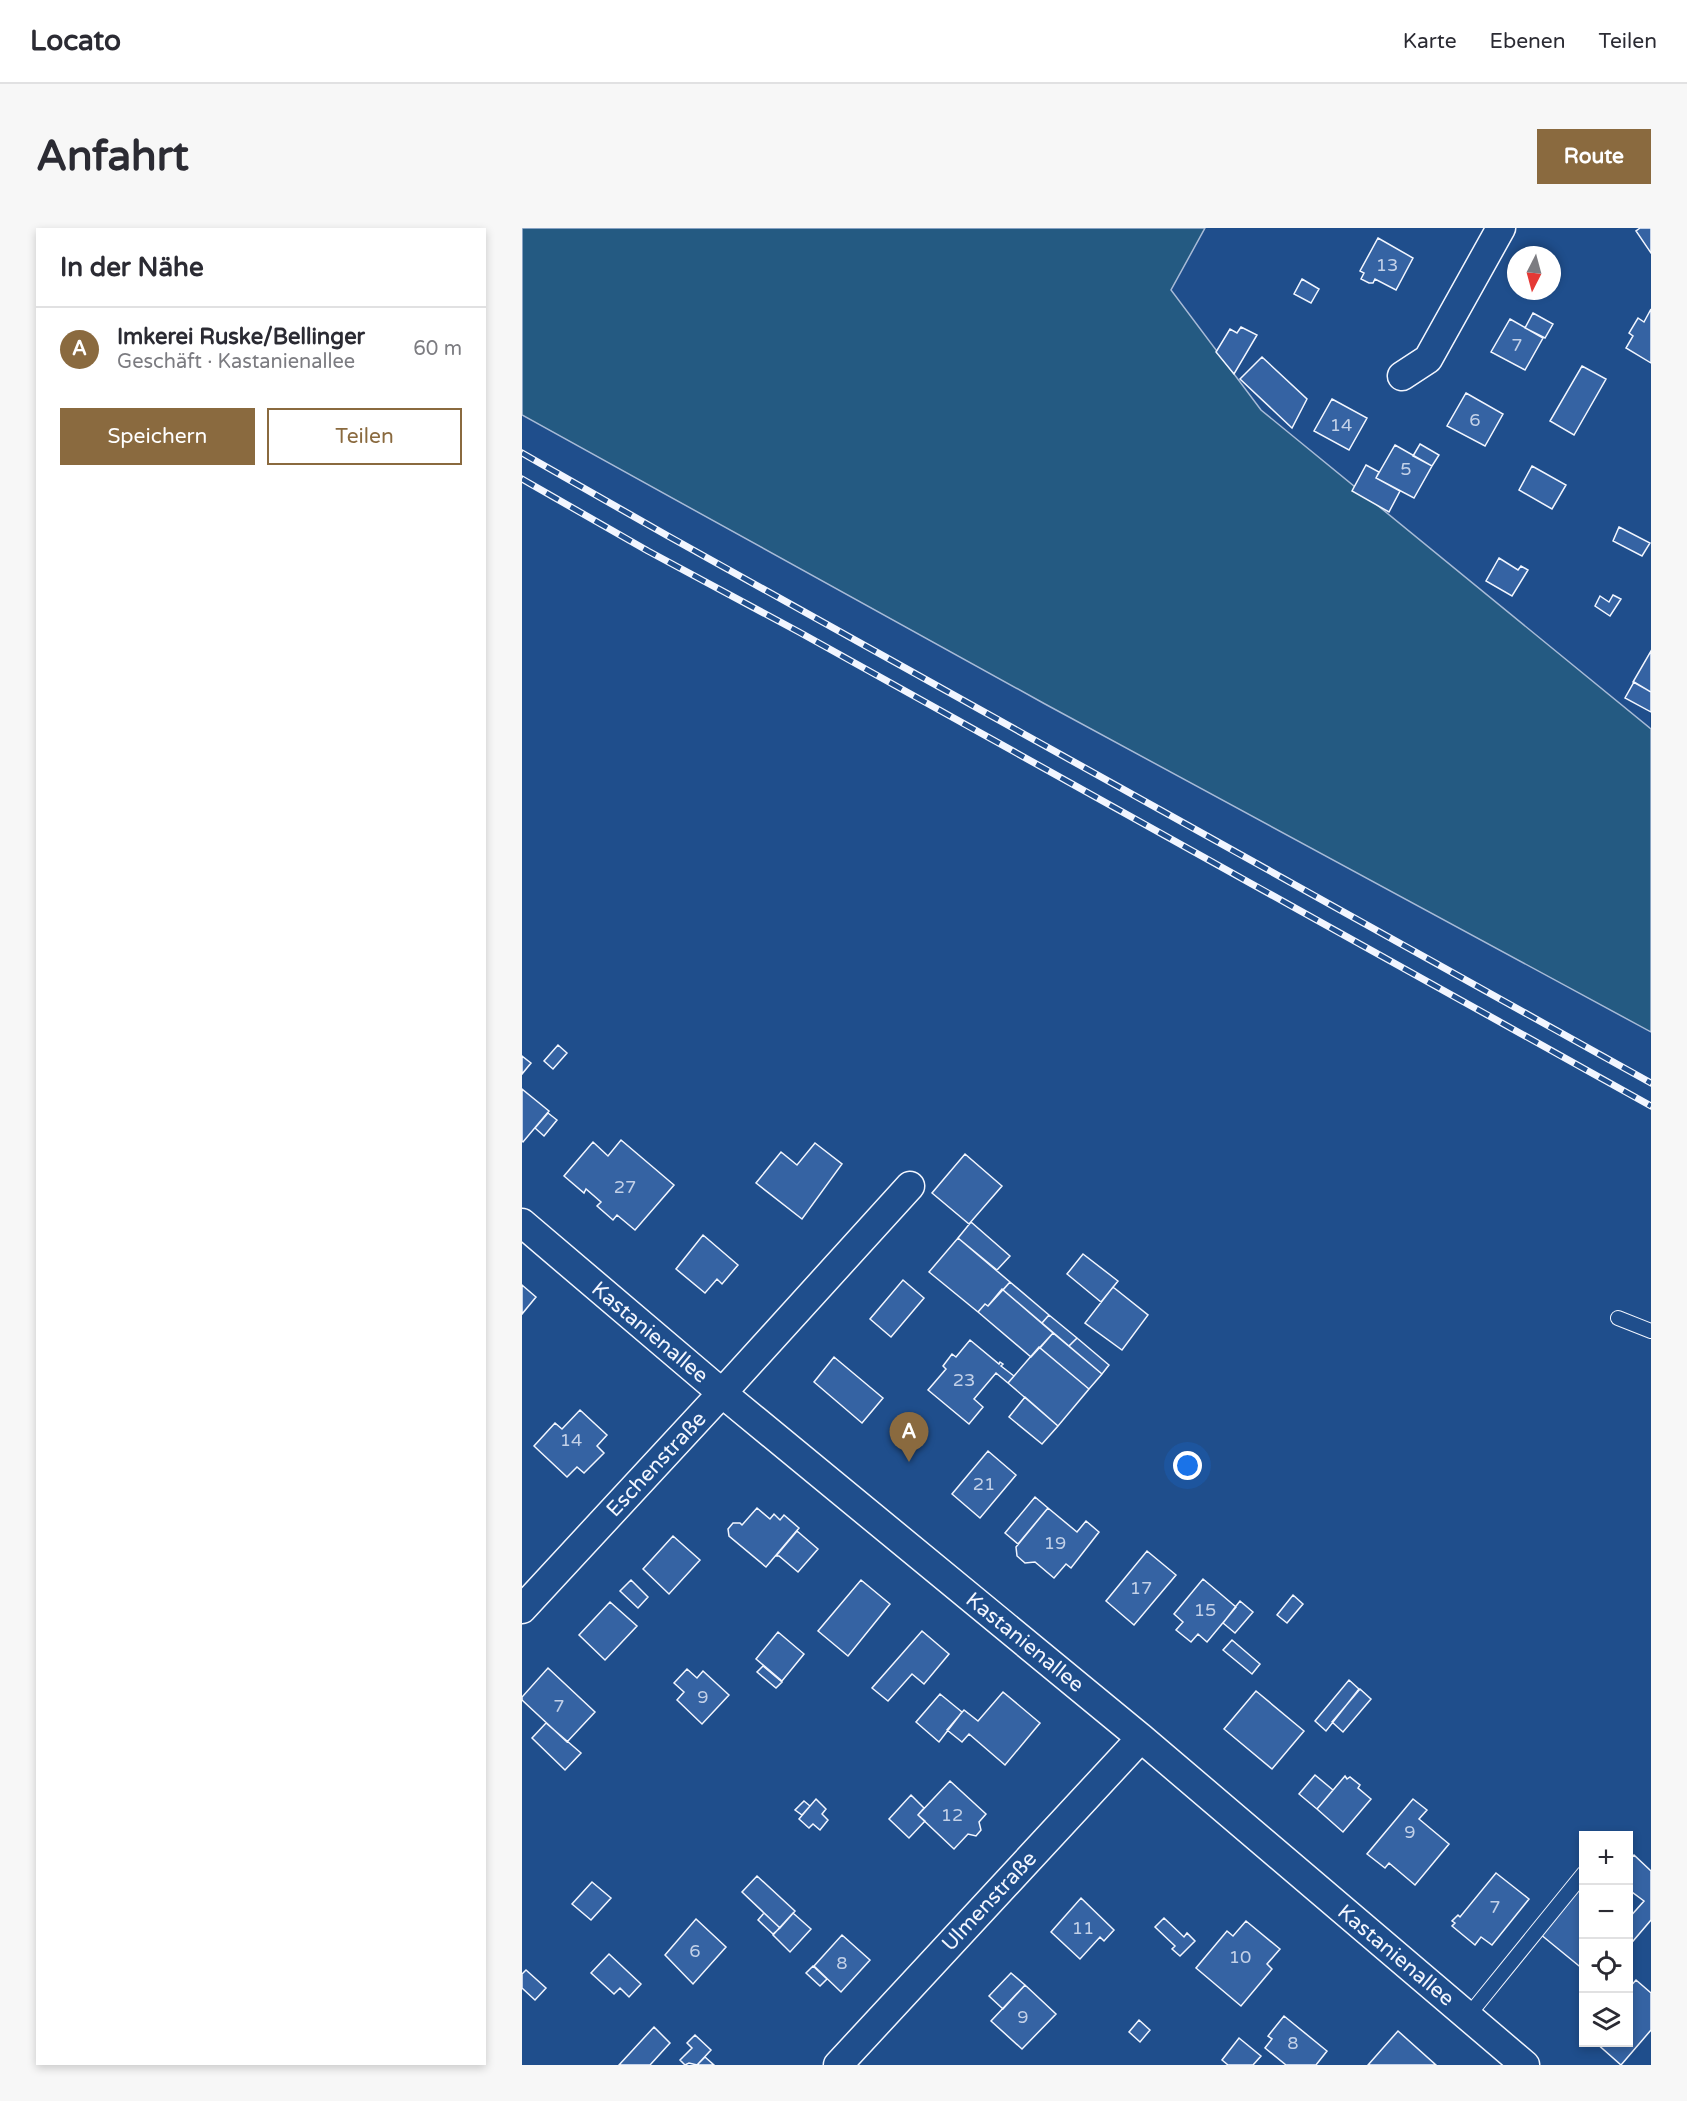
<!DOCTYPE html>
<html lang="de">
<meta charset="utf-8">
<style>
:root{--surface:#fff;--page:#f7f7f7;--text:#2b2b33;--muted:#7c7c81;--line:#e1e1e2;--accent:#8a6a3f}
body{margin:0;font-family:"Varela Round",sans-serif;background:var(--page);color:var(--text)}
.controls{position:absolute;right:18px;bottom:18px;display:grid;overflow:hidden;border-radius:0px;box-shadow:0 3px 9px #0003}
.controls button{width:54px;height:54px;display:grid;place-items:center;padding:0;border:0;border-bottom:2px solid var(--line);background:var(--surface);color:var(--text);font:30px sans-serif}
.compass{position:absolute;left:985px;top:18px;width:54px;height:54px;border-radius:50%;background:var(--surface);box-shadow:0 3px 9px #0003;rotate:186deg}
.you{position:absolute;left:666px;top:1238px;width:21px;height:21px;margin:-15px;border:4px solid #fff;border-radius:50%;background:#1a73e8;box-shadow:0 0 0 9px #1a73e833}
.badge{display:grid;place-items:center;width:39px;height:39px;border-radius:50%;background:var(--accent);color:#fff;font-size:20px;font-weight:700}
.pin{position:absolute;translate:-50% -50px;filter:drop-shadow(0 2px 3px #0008)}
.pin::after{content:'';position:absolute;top:32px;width:21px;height:18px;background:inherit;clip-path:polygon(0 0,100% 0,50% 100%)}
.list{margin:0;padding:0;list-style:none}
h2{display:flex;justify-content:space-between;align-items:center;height:78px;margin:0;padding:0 24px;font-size:26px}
h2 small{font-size:20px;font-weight:400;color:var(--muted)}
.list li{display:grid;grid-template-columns:39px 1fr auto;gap:18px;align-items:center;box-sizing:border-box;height:84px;padding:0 24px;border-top:2px solid var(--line)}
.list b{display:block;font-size:22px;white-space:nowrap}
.list p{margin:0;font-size:20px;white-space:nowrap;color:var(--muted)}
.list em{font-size:20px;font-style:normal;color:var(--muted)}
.actions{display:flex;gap:12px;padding:18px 24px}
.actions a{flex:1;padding:14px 0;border:2px solid var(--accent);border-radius:0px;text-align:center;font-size:21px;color:var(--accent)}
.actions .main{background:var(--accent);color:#fff}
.icon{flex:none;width:33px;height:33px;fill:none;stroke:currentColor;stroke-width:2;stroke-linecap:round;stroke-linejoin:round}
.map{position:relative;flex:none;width:1129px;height:1837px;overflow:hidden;border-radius:0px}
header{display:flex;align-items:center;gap:36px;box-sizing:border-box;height:84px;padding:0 30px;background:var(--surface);border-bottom:2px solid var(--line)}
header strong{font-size:28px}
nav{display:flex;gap:33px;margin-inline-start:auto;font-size:21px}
.intro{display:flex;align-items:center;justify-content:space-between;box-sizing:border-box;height:144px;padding:0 36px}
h1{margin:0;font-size:42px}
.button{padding:15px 27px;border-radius:0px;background:var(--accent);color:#fff;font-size:21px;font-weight:700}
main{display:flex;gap:36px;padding:0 36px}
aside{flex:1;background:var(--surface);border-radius:0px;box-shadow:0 3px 9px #0003}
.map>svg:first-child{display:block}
.green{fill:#245a82;stroke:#a8bbd7;stroke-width:1.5}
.building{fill:#3563a3;stroke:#f2f6ff;stroke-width:1.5}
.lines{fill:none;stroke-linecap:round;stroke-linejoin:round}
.service-casing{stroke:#f2f6ff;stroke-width:16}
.minor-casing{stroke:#f2f6ff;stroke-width:31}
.service{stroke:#1f4e8c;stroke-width:14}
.minor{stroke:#1f4e8c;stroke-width:28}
.rail-casing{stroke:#f2f6ff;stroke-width:7}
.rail{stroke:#1f4e8c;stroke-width:4.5;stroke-dasharray:14;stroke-linecap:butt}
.labels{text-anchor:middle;stroke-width:4.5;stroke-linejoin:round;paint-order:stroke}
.number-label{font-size:18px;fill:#c3d1e8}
.street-label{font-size:21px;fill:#f2f6ff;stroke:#1f4e8c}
</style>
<header>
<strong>Locato</strong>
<nav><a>Karte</a><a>Ebenen</a><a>Teilen</a></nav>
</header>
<div class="intro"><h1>Anfahrt</h1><a class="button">Route</a></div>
<main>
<aside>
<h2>In der Nähe<small></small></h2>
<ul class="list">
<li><span class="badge">A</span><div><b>Imkerei Ruske/Bellinger</b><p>Geschäft · Kastanienallee</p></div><em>60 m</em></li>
</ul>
<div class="actions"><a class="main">Speichern</a><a>Teilen</a></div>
</aside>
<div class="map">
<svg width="1129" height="1837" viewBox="0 0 1129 1837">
<rect width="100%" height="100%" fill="#1f4e8c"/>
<path class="green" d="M0,0h683l-34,62 90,120 390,319v303l-606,-328 -523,-289z"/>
<path class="building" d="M1118,0h11v25l-15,-22z
M856,10l35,20 -17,32 -21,-11 -2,4h-4l-8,-4 3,-6 -4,-2z
M780,51l17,10 -8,14 -17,-9z
M1129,81v54l-25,-15 7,-12 -4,-3 9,-15 6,4z
M1011,85l20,11 -8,14 -20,-10z
M988,91l33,19 -18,32 -34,-18z
M719,99l16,8 -23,39 -18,-22 14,-23 7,4z
M740,129l45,42 -15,29 -52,-49z
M1060,138l24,13 -32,56 -24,-14z
M944,165l37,21 -18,32 -38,-20z
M810,171l35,19 -18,32 -35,-19z
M898,216l19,11 -7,11 -19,-10z
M873,217l37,21 -18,32 -38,-20z
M844,237l13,7 -3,6 24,13 -11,21 -37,-21z
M1010,238l34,19 -14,24 -33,-19z
M1097,299l31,16 -8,13 -29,-15z
M977,330l19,12 3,-4 7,4 -16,26 -26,-15z
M1091,367l8,4 -11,17 -15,-10 5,-10 9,6z
M1129,423v41l-18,-10z
M1112,454l17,10v20l-26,-14z
M36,817l9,8 -14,16 -9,-8z
M0,828l9,7 -9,11z
M0,861l27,22 -26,31 -1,-1z
M26,885l9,7 -13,16 -9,-8z
M99,912l53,45 -39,45 -18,-15 -4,5 -16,-14 4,-4 -15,-13 -2,4 -20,-17 29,-34 15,14z
M293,915l27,21 -40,55 -46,-36 25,-31 16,13z
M443,926l37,32 -33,38 -37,-31z
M449,994l39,34 -13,14 -39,-32z
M181,1007l35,30 -16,19 -5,-5 -12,14 -29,-24z
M436,1010l52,44 -22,24 -3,-2 -7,8 -49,-40z
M561,1026l35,27 -17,21 -34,-28z
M381,1052l21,18 -33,39 -21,-18z
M488,1054l39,33 -7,8 -39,-33z
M0,1057l14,12 -14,17z
M591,1059l35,28 -26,35 -37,-27z
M480,1061l51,44 -22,24 -53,-45 7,-8 3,2z
M527,1087l28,23 -8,8 -27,-23z
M531,1105l49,41 -13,15 -49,-41z
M555,1110l32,27 -7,9 -33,-28z
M448,1112l29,24 1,-2 3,2 -2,2 13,10 -6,7 -12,-10 -22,26 9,8 -14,17 -41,-34 18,-21 -3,-3 9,-12 4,3z
M517,1119l50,42 -31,37 -50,-43z
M312,1129l49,41 -21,25 -48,-41z
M503,1169l33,29 -16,18 -33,-27z
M58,1182l27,25 -10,11 7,7 -20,20 -7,-6 -10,10 -33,-31 21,-23 7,6z
M466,1223l28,24 -36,43 -28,-24z
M513,1269l13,11 -30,36 -13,-11z
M235,1280l13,11 4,-5 6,6 4,-5 15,13 -33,39 -37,-31 -1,-7 5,-6h7l2,2z
M526,1280l29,24 9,-11 13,11 -28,36 -5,-4 -12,14 -19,-16 -10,1 -8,-7 -1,-9z
M275,1303l21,18 -20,23 -19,-16h-3z
M151,1308l27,24 -31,34 -26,-25z
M625,1323l29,24 -42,50 -28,-24z
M681,1351l33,28 -29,35 -9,-8 -7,8 -15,-12 7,-8 -9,-8z
M109,1352l17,17 -10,11 -18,-17z
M339,1352l29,24 -42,52 -30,-25z
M771,1367l10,9 -16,19 -10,-8z
M718,1373l13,11 -18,21 -12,-10z
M88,1374l27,24 -32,34 -26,-25z
M400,1403l27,23 -25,30 -12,-10 -24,27 -16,-13z
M256,1404l26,22 -22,27 -26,-22z
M710,1412l28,24 -8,10 -29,-24z
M241,1438l19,16 -6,6 -19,-16z
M26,1440l47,44 -28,30 -45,-42v-3z
M165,1441l10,9 6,-7 26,24 -27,29 -25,-24 7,-8 -10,-9z
M827,1452l10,9 -33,42 -11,-10z
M838,1461l11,10 -28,33 -11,-10z
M734,1463l48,40 -32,38 -48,-40z
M481,1464l37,31 -35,42 -36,-31 -7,8 -15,-12 17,-20 14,11z
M418,1466l22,18 -23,30 -23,-20z
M24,1495l35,30 -16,17 -33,-32z
M793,1547l18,15 -16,19 -18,-15z
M823,1548l2,3 3,-2 10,8 -2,3 13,11 -28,33 -26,-23z
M428,1553l36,33 -7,8 2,8 -5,6 -8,-2 -14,15 -36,-34z
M389,1567l13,13 -6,7 7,6 -16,17 -20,-19z
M294,1571l10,10 -4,5 6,6 -8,10 -7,-6 -4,4 -10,-9z
M891,1571l14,11 -8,9 30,25 -34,41 -26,-22 -4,5 -18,-14z
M282,1573l6,5 -8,9 -7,-5z
M1112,1627l17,16v49l-23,27v-28l16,-18 -16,-12v-28z
M974,1645l33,26 -37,46 -11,-8 -6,8 -23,-19 3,-3 -3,-2 6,-6 2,2z
M235,1648l38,35 -15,17 -38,-36z
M70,1654l19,16 -20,22 -19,-16z
M1058,1661l4,3v78l-44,-36z
M559,1670l33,32 -10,11 -4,-4 -20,22 -29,-27z
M242,1685l16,15 -7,6 -15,-14z
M271,1685l18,16 -21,23 -17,-17z
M642,1690l20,19 3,-4 8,8 -15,15 -8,-7 3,-3 -20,-19z
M174,1691l30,28 -33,37 -28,-29z
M724,1693l34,28 -13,15 5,5 -31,37 -45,-38 31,-37 6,5z
M320,1707l28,25 -29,32 -27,-26z
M87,1726l32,30 -12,13 -9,-9 -6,6 -23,-21z
M291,1738l14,13 -7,7 -14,-13z
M4,1742l20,18 -11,12 -13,-12v-14z
M489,1745l14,12 -22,24 -14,-13z
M1114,1752l15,13v37l-30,35 -26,-23h33v-53z
M503,1757l31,29 -34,35 -31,-28z
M762,1788l43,35 -11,14h-30l-21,-17 7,-9 -4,-3z
M617,1792l11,10 -10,12 -11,-10z
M132,1799l16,16 -20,22h-31z
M876,1803l38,34h-68z
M173,1807l16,15 -14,15 -8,-2 -4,2 -5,-5 12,-12 -5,-5z
M717,1810l22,18 -8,9h-25l-6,-5z
M183,1829l9,8h-17z"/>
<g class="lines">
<defs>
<path id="service" d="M1096,1090l33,13
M946,1788l116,-143"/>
<path id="minor" d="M880,148l26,-17 73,-131
M0,995l200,170 419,345 384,327
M0,1381l200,-216 188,-207
M316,1837l303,-327"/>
</defs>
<use href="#service" class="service-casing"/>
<use href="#minor" class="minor-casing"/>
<use href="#service" class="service"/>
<use href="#minor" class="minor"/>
<defs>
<path id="rail" d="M0,225l146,83 983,547
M0,251l126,72 151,81 852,474"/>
</defs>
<use href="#rail" class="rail-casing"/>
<use href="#rail" class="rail"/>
</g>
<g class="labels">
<g class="number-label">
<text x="865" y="43">13</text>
<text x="995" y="123">7</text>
<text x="953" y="198">6</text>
<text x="819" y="203">14</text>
<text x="884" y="247">5</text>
<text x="103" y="965">27</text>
<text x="442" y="1158">23</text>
<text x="49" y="1218">14</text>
<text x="462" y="1262">21</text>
<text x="533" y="1321">19</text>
<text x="619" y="1366">17</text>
<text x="683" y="1388">15</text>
<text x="181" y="1475">9</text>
<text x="37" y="1484">7</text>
<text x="430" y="1593">12</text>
<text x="888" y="1610">9</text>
<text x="973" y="1685">7</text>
<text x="561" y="1706">11</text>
<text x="173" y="1729">6</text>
<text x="718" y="1735">10</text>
<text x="320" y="1741">8</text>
<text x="501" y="1795">9</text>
<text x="771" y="1821">8</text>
</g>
<g class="street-label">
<text transform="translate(128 1104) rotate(40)" y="7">Kastanienallee</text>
<text transform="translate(134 1236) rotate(-47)" y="7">Eschenstraße</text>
<text transform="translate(503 1414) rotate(39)" y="7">Kastanienallee</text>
<text transform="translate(467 1673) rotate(-47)" y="7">Ulmenstraße</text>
<text transform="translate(874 1727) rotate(40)" y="7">Kastanienallee</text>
</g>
</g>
</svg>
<div class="controls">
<button>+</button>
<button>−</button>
<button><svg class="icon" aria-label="locate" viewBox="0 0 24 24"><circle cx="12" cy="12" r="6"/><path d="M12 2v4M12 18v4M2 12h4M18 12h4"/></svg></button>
<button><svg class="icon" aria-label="layers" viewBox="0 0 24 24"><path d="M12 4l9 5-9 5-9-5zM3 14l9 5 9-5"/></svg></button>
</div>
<svg class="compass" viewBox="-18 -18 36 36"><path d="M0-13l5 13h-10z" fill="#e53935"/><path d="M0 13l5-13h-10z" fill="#7c7c81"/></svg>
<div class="you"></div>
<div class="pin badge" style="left:387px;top:1234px">A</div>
</div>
</main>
